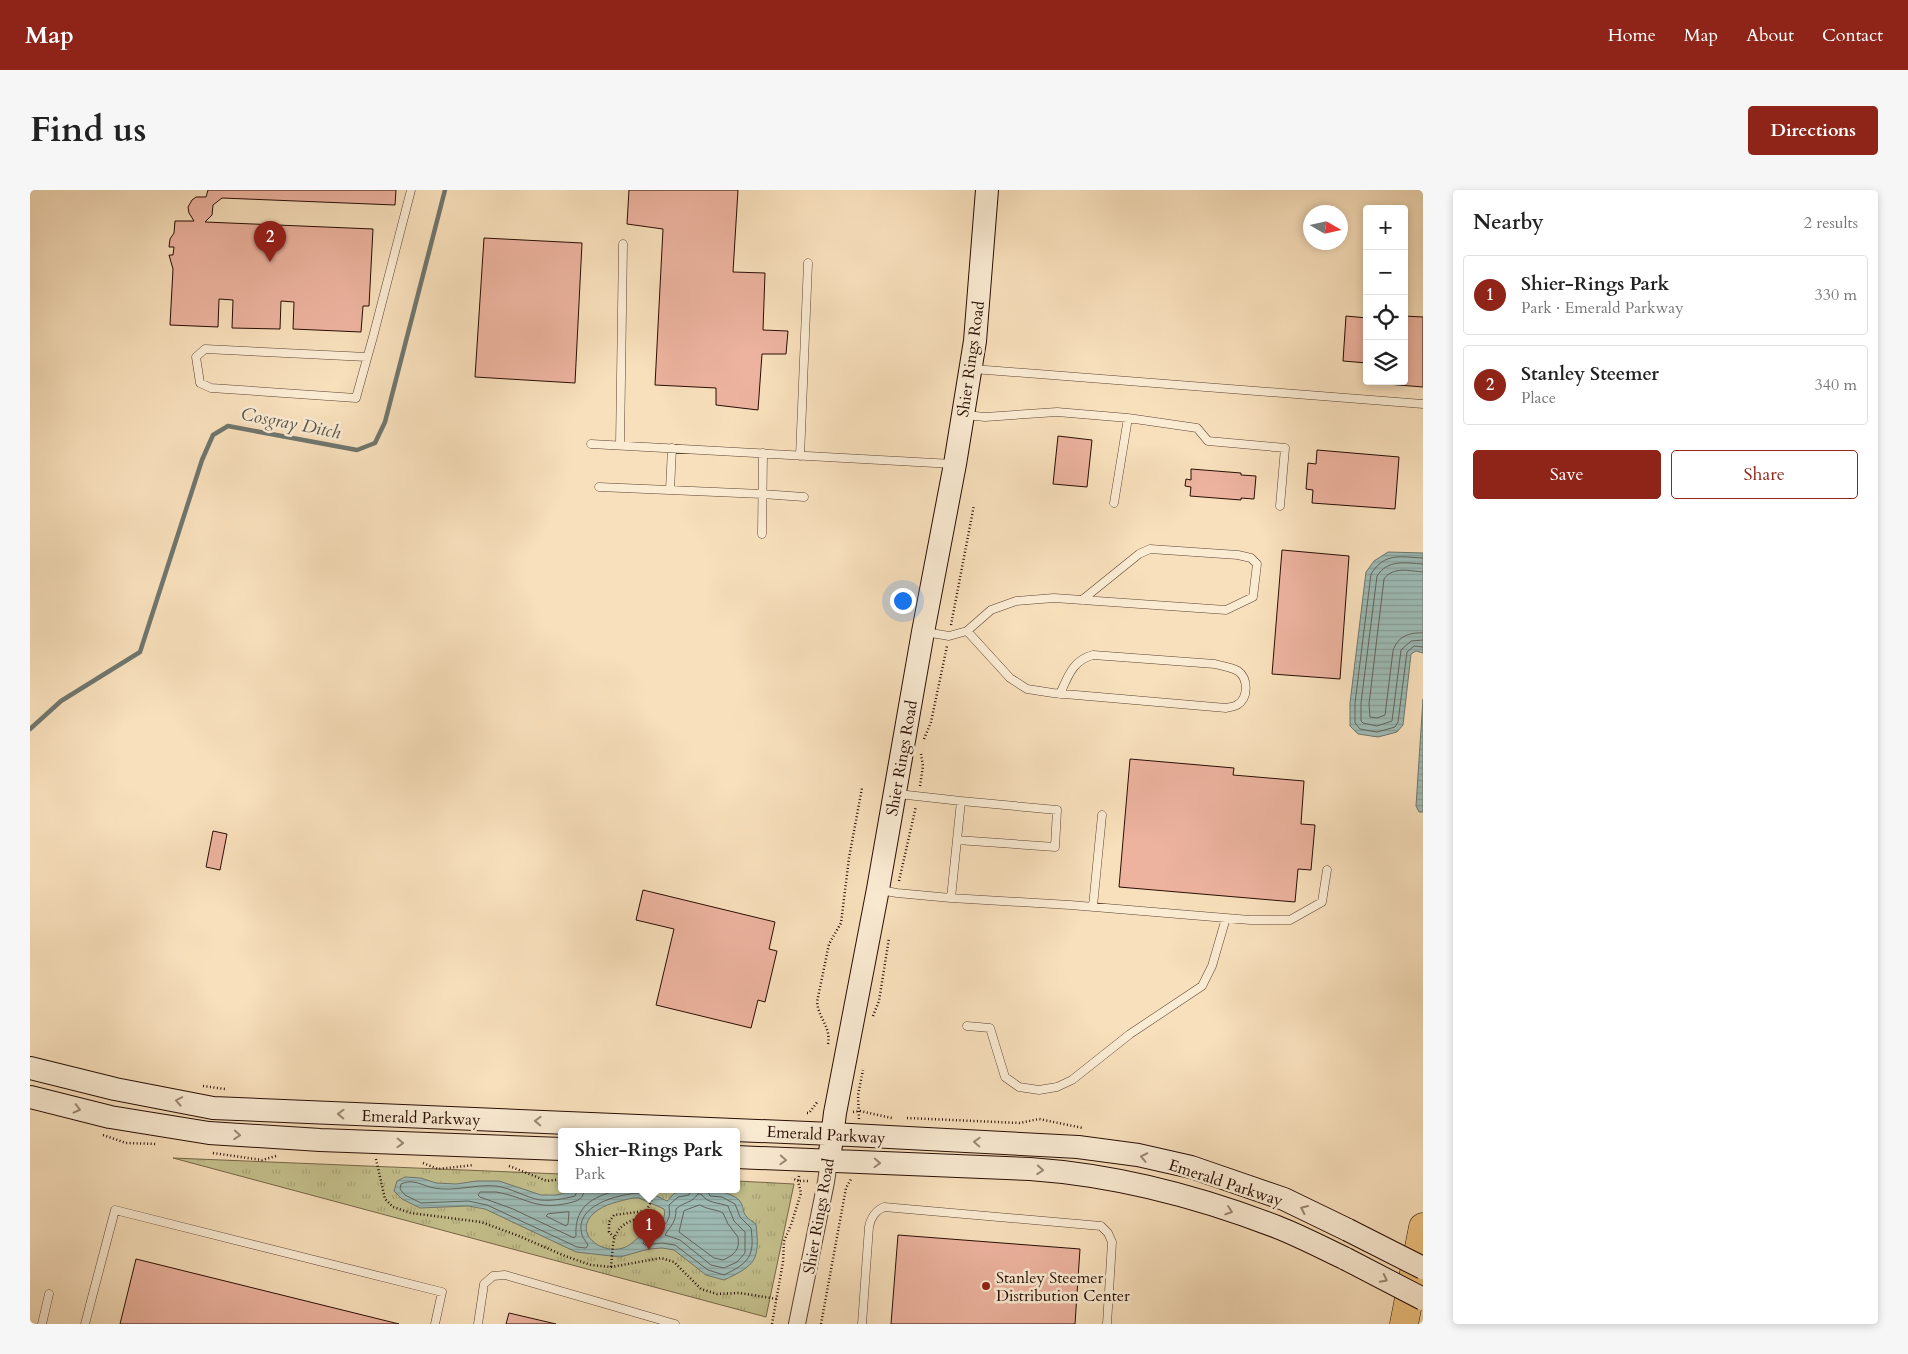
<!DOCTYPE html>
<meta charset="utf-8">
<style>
:root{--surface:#fff;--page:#f6f6f6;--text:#222;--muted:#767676;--line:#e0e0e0;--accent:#8f2418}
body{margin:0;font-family:Cardo,serif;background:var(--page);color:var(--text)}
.controls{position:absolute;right:15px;top:15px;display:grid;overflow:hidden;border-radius:5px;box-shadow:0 2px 8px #0003}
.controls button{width:45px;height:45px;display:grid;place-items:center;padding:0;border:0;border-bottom:1px solid var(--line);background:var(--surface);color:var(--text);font:25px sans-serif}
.compass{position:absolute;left:1273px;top:15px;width:45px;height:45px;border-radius:50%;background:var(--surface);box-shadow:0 2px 8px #0003;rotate:99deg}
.you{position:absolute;left:872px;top:410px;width:18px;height:18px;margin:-12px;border:4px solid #fff;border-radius:50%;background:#1a73e8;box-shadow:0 0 0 8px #1a73e833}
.badge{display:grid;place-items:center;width:32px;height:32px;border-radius:50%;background:var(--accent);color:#fff;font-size:16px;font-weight:700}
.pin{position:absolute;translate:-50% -41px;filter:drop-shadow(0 1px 2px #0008)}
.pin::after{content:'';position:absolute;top:26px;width:18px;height:15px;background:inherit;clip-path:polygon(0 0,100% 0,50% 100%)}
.popup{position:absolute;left:528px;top:938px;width:182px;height:65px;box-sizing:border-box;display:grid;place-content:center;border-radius:5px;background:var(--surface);filter:drop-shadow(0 1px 4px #0005);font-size:16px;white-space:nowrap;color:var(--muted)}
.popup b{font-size:19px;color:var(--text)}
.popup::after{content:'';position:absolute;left:50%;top:100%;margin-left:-10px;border:10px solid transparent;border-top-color:var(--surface)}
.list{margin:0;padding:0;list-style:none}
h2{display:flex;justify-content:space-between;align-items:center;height:65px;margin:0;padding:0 20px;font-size:21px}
h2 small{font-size:16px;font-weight:400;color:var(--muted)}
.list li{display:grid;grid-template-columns:32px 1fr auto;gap:15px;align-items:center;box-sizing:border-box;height:80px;margin:0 10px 10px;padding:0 10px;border:1px solid var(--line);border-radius:5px}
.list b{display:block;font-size:19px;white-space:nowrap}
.list p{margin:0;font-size:16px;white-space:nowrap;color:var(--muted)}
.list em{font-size:16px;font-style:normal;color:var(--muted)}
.actions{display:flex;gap:10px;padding:15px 20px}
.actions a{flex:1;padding:11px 0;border:1px solid var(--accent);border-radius:5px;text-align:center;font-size:18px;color:var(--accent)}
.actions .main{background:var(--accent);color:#fff}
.icon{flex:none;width:28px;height:28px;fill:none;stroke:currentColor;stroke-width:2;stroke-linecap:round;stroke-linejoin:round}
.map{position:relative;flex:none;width:1393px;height:1134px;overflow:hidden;border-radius:5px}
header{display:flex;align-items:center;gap:30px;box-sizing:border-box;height:70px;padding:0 25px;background:var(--accent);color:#fff}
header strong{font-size:24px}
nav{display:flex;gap:28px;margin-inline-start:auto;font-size:18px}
.intro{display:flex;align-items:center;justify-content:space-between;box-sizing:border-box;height:120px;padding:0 30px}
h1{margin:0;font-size:35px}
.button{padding:12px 22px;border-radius:5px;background:var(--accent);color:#fff;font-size:18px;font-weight:700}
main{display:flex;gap:30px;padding:0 30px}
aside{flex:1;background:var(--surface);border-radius:5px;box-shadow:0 2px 8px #0003}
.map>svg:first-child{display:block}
.park{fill:url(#park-tufts);stroke:#766648}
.water{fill:url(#water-rules);stroke:#6f766e;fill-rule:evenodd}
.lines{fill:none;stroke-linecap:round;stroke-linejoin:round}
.shore{stroke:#63645c;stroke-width:1}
.stream{stroke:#6f766e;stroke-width:4.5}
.building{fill:#edb39f;stroke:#280d03}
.lane-casing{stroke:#5c4231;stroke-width:9}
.street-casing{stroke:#5c4231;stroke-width:18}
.secondary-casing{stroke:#280d03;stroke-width:24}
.highway-casing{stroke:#280d03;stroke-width:29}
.path{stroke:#280d03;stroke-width:2.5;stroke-dasharray:1 2.5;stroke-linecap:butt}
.lane{stroke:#faebd3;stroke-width:8}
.street{stroke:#faebd3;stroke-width:16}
.secondary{stroke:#faebd3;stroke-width:22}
.highway{stroke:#ecc07e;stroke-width:28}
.secondary-bridge-casing{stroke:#280d03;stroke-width:24;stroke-linecap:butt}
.secondary-bridge{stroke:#faebd3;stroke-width:22}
.oneway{stroke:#9c8775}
.poi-dot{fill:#8f2418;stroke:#faebd3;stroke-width:2}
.labels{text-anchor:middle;stroke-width:5;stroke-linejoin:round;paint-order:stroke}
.street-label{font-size:16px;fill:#280d03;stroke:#faebd3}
.poi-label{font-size:16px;fill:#280d03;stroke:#faebd3;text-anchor:start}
.water-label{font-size:18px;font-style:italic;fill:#57534b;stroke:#faebd3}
</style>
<header>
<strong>Map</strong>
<nav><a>Home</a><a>Map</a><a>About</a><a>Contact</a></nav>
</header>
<div class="intro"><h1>Find us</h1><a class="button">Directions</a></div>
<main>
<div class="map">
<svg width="1393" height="1134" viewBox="0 0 1393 1134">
<defs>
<pattern id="park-tufts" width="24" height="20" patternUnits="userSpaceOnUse" patternTransform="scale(1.25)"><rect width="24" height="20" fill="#c4c08c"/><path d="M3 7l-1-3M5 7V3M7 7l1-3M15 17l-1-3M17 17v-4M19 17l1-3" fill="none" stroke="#a8a477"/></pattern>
<pattern id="water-rules" width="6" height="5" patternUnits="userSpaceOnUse" patternTransform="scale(1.25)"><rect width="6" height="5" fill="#9ebcb6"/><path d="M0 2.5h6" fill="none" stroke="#88a09b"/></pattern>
</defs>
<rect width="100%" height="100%" fill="#f8e0bc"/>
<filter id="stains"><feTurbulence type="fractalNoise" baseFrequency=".004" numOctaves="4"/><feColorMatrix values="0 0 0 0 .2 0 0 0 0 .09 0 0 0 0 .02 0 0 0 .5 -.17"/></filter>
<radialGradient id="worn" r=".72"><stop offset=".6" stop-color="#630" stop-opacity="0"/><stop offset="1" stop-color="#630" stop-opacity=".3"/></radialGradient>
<path class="park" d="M143,968l388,16 1,15h174l1,-8 57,3 -28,133z"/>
<path class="water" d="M1358,362l35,1v100l-7,-2 -5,3 -8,71 -6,7 -19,5 -20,-3 -8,-8v-23l16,-131 8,-11z
M1393,509v113h-4l-3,-6z
M375,987l16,1 15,5 20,1 21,-3h22l42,14h15l27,-6h59l25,12c4,-2 4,-6 8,-8 5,-3 40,-3 47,-1 5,1 13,4 17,8 8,10 -1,13 17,24 4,36 0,41 -32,56l-18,-5 -32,-25 -12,-2 -13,1 -29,8 -44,-5 -91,-43 -17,-3 -48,2 -18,-9 -8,-8 3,-10zM603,1008h6l25,11c3,12 -7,16 -16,21 -9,5 -15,15 -25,18 -22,7 -51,-15 -29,-35 10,-9 26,-12 39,-15z"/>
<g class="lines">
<path class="shore" d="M1393,368c-23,-1 -38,-6 -52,16l-16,129v20l5,6 17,3 18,-5 3,-5 9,-70 7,-6 9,1
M1393,374c-18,-1 -35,-5 -46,12l-16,127v18l2,2 14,3 15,-5 9,-71 10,-9 12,-1
M1393,382c-13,-1 -30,-6 -39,7l-15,125 1,13 7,1 8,-3 8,-64c4,-14 16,-19 30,-18
M548,999l-3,7c-11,3 -23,5 -35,4 -15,-3 -29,-12 -44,-14 -21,-2 -41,6 -62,2 -11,-2 -21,-10 -33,-4l-1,5 5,6 16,8 47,-2 19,4 90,42 9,1 2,-3c-2,-3 -5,-7 -6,-10 -9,-30 37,-41 58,-42l1,-4
M554,999c0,10 -6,12 -15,14 -34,8 -43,-6 -73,-11 -5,0 -11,0 -16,0l-2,3 2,2 33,12 61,29 2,-2c-2,-33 21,-41 48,-47
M662,999l-3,6 -11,2 -9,8c0,4 1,8 0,12 -4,14 -21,14 -26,26l2,2 17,-2 13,2 33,25 16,5c25,-12 31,-19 27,-47l-11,-11 -5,-13 -13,-7 -12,-1 -3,-7
M668,1004h3c7,10 17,8 27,12l6,15 11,11v21l-8,9 -13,6 -13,-3 -31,-25 -15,-5c6,-10 11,-12 11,-26 9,-8 15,-5 22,-15z
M670,1015c8,5 16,4 23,8l5,11 10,13c2,13 -4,18 -15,23l-9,-2 -35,-26 5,-21z
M539,1022l-1,12 -2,2 -20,-10 2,-2z"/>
<path class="stream" d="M0,539l31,-28 79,-49 62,-192 11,-25 15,-9 129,24 18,-7 10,-21 60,-232"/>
</g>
<path class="building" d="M178,0h188l-1,15 -173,-7 -9,7 -1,10 -7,7 168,7 -4,77h-6l-2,26 -68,-3 1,-27 -13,-1 -1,28 -48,-1 1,-28 -14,-1 -1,28 -48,-2 3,-56 -4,-14h4l1,-8h-5l1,-8 4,-6 1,-12h19l-5,-8 -1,-6 4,-7 4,-3h10z
M599,0h109l-5,82 32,1 -2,57 25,1 -2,23h-24l-4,56 -42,-5v-17l-61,-3 8,-156 -36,-5z
M454,48l98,5 -7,140 -100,-6z
M1316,126l21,2v45l-24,-2z
M1374,126l19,1v70l-49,-4v-2h30z
M1028,246l34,4 -5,47 -34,-3z
M1287,260l82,7 -4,52 -83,-6 1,-13 -7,-1 2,-26 8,1z
M1161,279l50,4v2l15,1 -2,23 -13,-1v2l-51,-4 1,-9 -6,-1 1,-7 5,1z
M1252,360l67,6 -9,123 -68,-5z
M1100,569l104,9 -1,7 71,6 -3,43 14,1 -4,45 -13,-1 -3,33 -176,-15z
M183,641l14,3 -7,36 -14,-3z
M613,700l132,32 -6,27 8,2 -12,51 -7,-2 -7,28 -95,-23 18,-76 -38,-9z
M868,1045l182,14 -5,75h-184z
M106,1069l263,65h-279z
M479,1123l47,11h-50z"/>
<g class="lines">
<defs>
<path id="lane" d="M337,167l-162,-8 -9,8 4,26 11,5 145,10 17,-61 38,-147
M943,179l450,35
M935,225l20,2 72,-5 71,6 69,10 11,13 77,7 -5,58
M561,254l362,20
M590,255l3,-201
M770,266l8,-193
M569,297l163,7 42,3
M640,300l2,-42
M1084,313l14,-85
M732,344l1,-81
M937,441l43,47 17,11 26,4 173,15c3,-1 8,-1 11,-3 12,-7 11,-27 1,-34 -7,-4 -16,-5 -23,-7l-122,-9c-20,5 -25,21 -33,39
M895,442l24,4 18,-5 24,-21 25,-9 38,-3 172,12 27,-13 4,-33 -6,-6 -13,-3 -88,-6 -11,5 -57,46
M868,604l63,7 -10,97
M927,650l98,7 2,-37 -96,-9
M850,700l17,3 54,5 119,7 180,15h40l32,-18 5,-32
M1063,716l9,-91
M937,836l23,2 15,49 14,10 20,3 18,-3 15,-7 58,-46 72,-48 10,-20 14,-48
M12,1134l7,-30
M55,1134l30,-114 327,82 -7,32
M448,1134l6,-40 9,-8 12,-1 170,49
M832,1134l7,-97c2,-10 6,-16 15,-20l217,19 7,7 4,9 -5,82"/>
<path id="street" d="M767,1134l29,-142 3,-21"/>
<path id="secondary" d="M0,878l85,21 98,19 619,26 246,13 60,8 53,12 93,32 64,31
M0,907l80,20 99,16 111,7 242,9
M706,967l294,12c85,6 167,27 247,58 23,9 46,21 69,32
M799,971l6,-48 43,-224 45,-257 32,-168 20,-123 12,-151"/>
<path id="highway" d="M1374,1134l19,-97"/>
</defs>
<use href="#lane" class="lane-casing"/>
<use href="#street" class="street-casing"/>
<use href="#secondary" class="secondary-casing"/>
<use href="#highway" class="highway-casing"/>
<path class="path" d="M921,435l23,-120
M894,549l7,-17 16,-76
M890,596l3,-20 -2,-12
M869,691l17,-75
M843,826l6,-15 10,-63
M798,854c3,-18 -9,-24 -11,-42l12,-58 12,-21 8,-65 13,-70
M173,896l22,3
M823,922l7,-1 32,7
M777,923h2l9,-12
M877,928l113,5 19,-4 44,9
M829,929l-1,-24 5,-25
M73,945l23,8 30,1
M183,963l49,7 14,-4
M346,969l9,40 8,8 18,6 70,9 38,14 46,20 26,9 20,2 50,-9 13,4 27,27 16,5 23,-1 37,6
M393,973l15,6 36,-4
M479,976l38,15 15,-2
M769,986l-1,5h12
M584,1047l-5,-5v-10l5,-7 31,-4
M581,1077c3,-28 -1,-41 31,-50l7,-11 7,-17
M742,1134l11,-62 1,-21 7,-16 10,-32 -3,-12 -6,-3
M791,1134l25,-136 5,-9"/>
<use href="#lane" class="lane"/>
<use href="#street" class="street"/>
<use href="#secondary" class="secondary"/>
<use href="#highway" class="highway"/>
<defs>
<path id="secondary-bridge" d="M1318,1040l75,38
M1316,1069l77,40"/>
</defs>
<use href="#secondary-bridge" class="secondary-bridge-casing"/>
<use href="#secondary-bridge" class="secondary-bridge"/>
</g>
<defs><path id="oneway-chevron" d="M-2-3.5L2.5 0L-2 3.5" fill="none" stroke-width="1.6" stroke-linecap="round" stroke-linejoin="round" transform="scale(1.25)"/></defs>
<g class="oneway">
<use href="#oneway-chevron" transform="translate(149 911) rotate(-169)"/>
<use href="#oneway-chevron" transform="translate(47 919) rotate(14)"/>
<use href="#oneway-chevron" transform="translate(311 924) rotate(-178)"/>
<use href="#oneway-chevron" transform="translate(508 931) rotate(-178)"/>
<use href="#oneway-chevron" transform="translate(207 945) rotate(4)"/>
<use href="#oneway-chevron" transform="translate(947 952) rotate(-177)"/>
<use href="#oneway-chevron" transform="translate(370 953) rotate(2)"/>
<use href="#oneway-chevron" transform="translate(1114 967) rotate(-168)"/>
<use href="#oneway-chevron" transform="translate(753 970) rotate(3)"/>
<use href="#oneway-chevron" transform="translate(847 973) rotate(2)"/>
<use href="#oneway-chevron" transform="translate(1010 980) rotate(4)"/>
<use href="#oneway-chevron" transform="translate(1274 1019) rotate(-155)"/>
<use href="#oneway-chevron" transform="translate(1199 1021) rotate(19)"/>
<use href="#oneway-chevron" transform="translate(1354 1089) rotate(27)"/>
</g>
<circle class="poi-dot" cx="956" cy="1096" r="5"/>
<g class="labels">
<g class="street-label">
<text transform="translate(940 169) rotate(-82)" y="6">Shier Rings Road</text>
<text transform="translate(871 568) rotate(-80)" y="6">Shier Rings Road</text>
<text transform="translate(391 927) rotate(2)" y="6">Emerald Parkway</text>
<text transform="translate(796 944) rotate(3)" y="6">Emerald Parkway</text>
<text transform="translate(1196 992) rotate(18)" y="6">Emerald Parkway</text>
<text transform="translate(788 1026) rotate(-80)" y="6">Shier Rings Road</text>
</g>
<g class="poi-label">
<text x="966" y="1093">Stanley Steemer<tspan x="966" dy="18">Distribution Center</tspan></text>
</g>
<g class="water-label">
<text transform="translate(261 233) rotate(11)" y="6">Cosgray Ditch</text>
</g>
</g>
<rect width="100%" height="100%" filter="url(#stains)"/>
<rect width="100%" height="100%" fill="url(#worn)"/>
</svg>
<div class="controls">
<button>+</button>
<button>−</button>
<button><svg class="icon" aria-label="locate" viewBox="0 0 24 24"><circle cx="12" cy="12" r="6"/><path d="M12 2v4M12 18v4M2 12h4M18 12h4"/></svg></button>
<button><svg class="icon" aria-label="layers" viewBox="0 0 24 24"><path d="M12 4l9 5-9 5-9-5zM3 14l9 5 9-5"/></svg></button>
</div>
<svg class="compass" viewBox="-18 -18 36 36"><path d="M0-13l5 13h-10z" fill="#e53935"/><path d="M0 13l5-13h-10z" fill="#767676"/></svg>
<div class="you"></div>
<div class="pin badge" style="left:619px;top:1060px">1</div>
<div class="popup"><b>Shier-Rings Park</b>Park</div>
<div class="pin badge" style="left:240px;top:72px">2</div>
</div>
<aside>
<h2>Nearby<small>2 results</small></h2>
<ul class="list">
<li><span class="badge">1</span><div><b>Shier-Rings Park</b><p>Park · Emerald Parkway</p></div><em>330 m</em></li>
<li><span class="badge">2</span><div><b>Stanley Steemer</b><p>Place</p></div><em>340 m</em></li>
</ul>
<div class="actions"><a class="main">Save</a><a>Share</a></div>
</aside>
</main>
